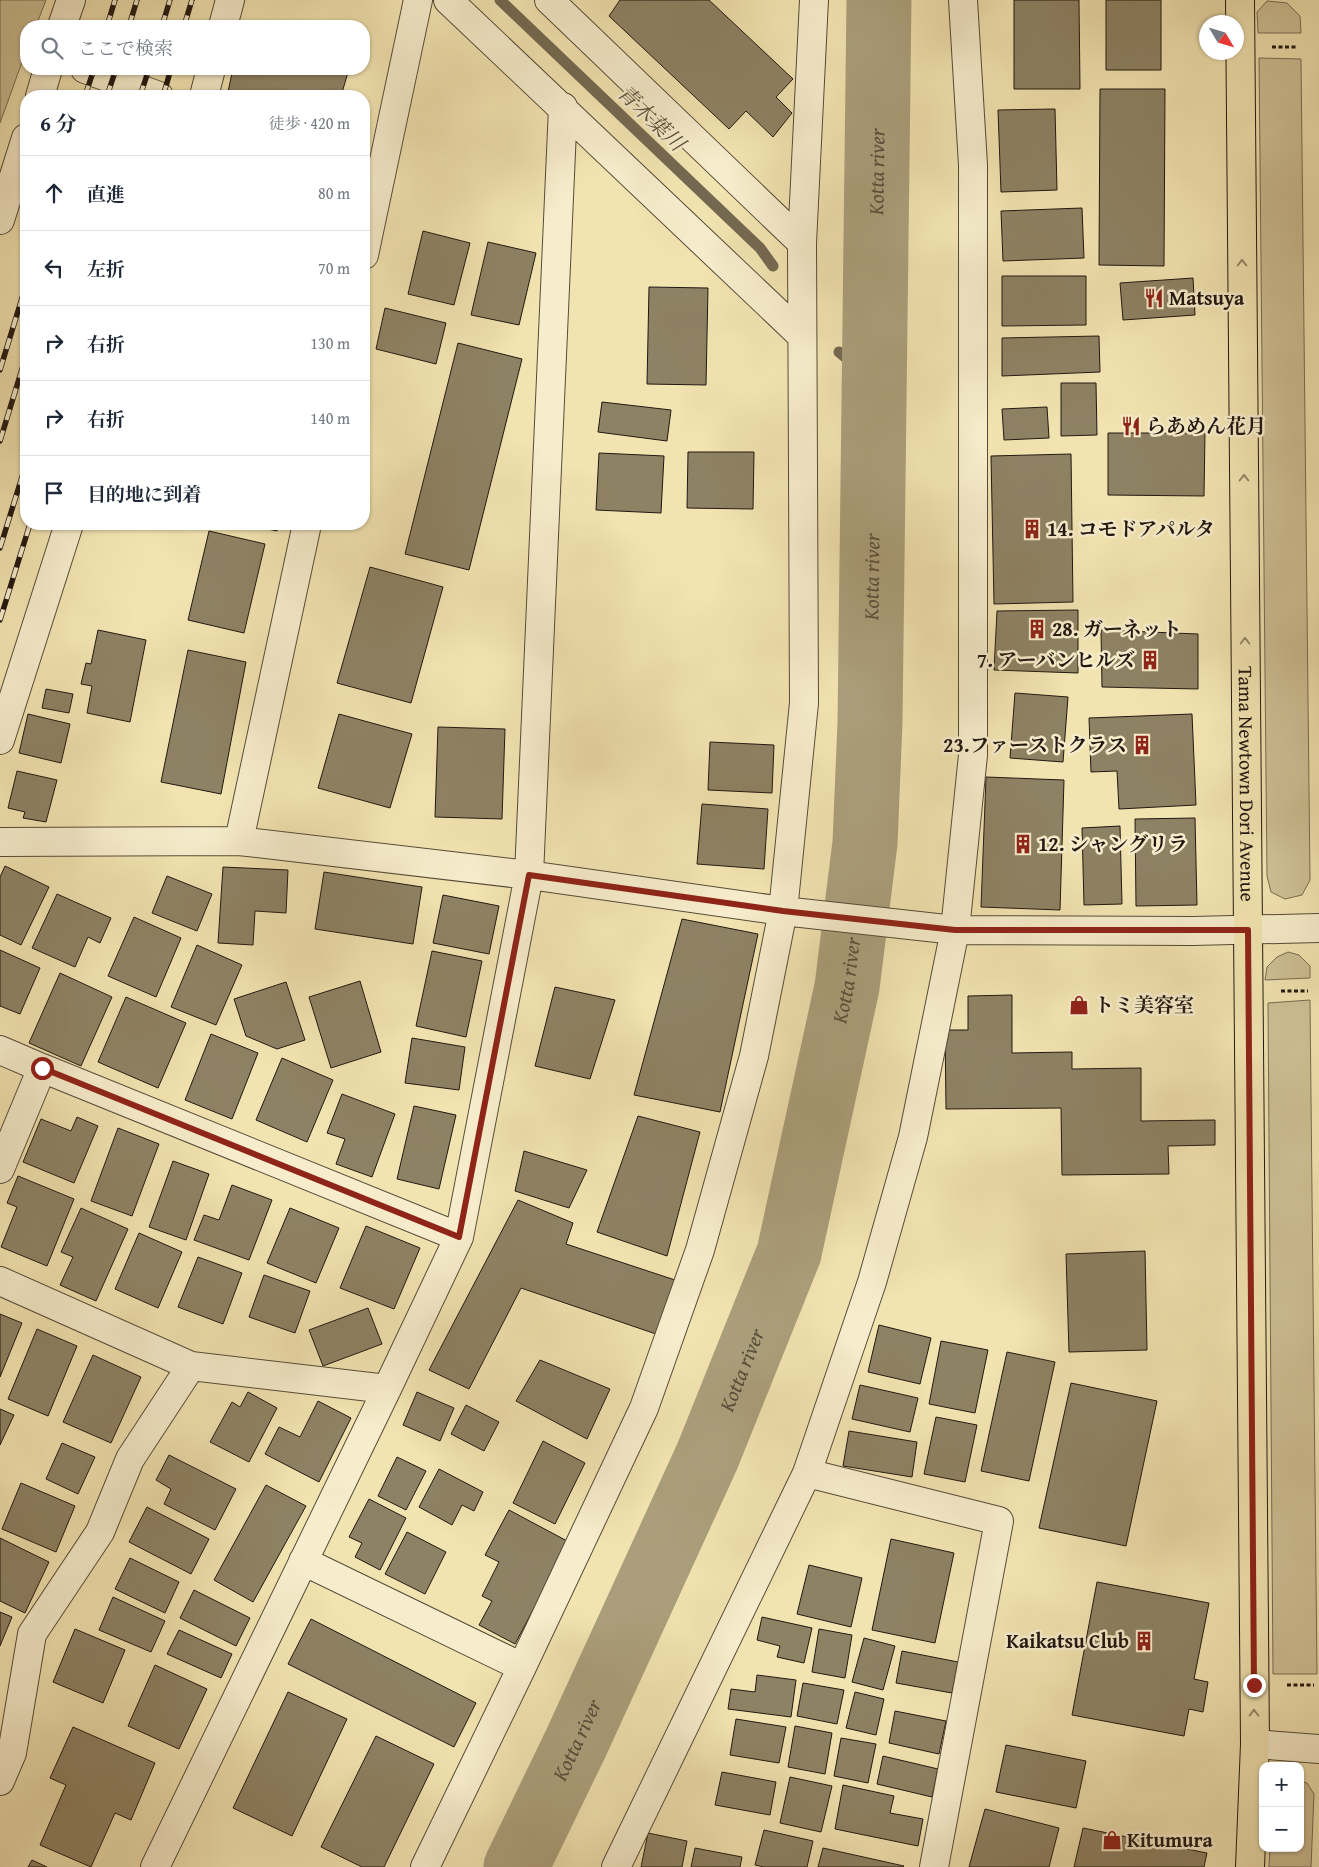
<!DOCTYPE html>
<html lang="ja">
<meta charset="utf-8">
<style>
:root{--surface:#fff;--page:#f2f2f3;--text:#1f2937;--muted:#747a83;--line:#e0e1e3}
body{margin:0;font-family:"Gentium Book Plus","Noto Serif JP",serif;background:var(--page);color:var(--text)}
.controls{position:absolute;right:15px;bottom:15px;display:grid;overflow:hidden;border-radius:10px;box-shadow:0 1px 4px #0004}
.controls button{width:45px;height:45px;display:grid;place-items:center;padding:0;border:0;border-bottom:1px solid var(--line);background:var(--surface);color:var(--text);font:25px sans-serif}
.compass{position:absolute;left:1199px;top:15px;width:45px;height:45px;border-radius:50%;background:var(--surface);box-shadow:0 1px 4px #0004;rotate:128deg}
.stop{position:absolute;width:15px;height:15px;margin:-11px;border:4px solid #8f2418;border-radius:50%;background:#fff}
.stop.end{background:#8f2418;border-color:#fff;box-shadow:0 1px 5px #0008}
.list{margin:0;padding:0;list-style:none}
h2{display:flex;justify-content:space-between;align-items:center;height:65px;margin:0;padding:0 20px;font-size:21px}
h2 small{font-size:16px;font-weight:400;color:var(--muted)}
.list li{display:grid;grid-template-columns:32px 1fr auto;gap:15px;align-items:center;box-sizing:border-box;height:75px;padding:0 20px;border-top:1px solid var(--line)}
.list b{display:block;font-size:19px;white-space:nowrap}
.list em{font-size:16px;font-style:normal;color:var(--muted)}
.icon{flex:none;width:28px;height:28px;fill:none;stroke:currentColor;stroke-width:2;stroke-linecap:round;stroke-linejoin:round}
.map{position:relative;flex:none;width:1319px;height:1867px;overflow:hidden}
.search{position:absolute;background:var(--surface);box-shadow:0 1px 4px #0004;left:20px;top:20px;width:350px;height:55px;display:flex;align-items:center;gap:12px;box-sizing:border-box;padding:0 18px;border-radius:20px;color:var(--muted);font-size:19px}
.panel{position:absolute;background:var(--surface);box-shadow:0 1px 4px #0004;left:20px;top:90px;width:350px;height:440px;border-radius:20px}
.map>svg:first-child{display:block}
.green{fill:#cfc196;stroke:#786c54}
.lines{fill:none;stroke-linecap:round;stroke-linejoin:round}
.stream{stroke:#746951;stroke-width:11}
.river{stroke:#ab9f7b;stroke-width:65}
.building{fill:#8e8264;stroke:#221811}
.minor-casing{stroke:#564b39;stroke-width:30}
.major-casing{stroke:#221811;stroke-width:30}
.path{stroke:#221811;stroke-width:3;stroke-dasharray:4 2.5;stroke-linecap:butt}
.minor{stroke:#f7edcc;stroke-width:28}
.major{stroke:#f2e4b1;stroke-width:28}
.rail-casing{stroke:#221811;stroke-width:5.5}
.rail{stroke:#f7edcc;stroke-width:4;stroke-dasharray:11;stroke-linecap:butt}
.oneway{stroke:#948869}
.route{stroke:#8f2418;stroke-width:6}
.labels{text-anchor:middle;stroke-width:5;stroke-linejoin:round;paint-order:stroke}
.poi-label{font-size:20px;font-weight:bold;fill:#221811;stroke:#f7edcc;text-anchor:start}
.street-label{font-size:20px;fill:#221811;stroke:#f7edcc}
.water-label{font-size:21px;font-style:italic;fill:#594e3b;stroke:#f7edcc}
</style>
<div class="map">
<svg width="1319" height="1867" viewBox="0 0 1319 1867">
<rect width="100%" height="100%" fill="#f2e4b1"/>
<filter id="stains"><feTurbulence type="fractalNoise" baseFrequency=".004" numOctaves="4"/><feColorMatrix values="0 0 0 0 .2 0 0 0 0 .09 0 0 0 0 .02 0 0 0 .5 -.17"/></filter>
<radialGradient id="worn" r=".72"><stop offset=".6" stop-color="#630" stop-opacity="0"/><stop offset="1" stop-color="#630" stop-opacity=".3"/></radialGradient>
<path class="green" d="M0,0h46l-10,26h-10v25l-26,72z
M1267,1l20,2 13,13 1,17h-43l-1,-21z
M1259,58l42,1 9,821 -8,15 -17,4 -14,-7 -4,-16z
M1288,952l11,3 11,11v12l-45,2 2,-13 10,-10z
M1310,1000l7,674h-44l-5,-671z
M1300,1781l7,2 7,11 -3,73h-42l1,-19h30z"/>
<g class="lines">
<path class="stream" d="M500,0l260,248 13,18
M839,352l35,29"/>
<path class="river" id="s1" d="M516,1867l60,-124 131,-286 82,-204 58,-266 18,-144 5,-120 9,-723"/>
</g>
<path class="building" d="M620,0h89l84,79 -17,18 16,16 -19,24 -27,-26 -17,18 -120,-113z
M1014,0h65l1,89h-66z
M1106,0h55v70h-55z
M233,69h116l-8,27h-114z
M1100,89h65l-1,177 -65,-1z
M1055,109l2,81 -56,2 -3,-82z
M1082,208l2,50 -81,3 -2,-50z
M423,231l47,12 -16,62 -46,-11z
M488,242l48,11 -17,72 -48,-10z
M1002,276h84v49l-84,1z
M1193,278l2,37 -72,5 -3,-37z
M649,287l59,1 -2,97 -59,-1z
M385,308l61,15 -10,41 -60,-15z
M1099,336l1,36 -98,4v-38z
M458,343l64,16 -53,211 -64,-16z
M1061,383h35l1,52 -36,1z
M602,402l69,8 -4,31 -69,-9z
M1047,407l2,31 -45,2 -2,-31z
M1108,433h97l-1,63 -96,-1z
M688,452h66l-1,57 -66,-1z
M599,453l65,3 -3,57 -65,-3z
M1071,454l2,148 -79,2 -3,-148z
M244,524h35l-2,7z
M209,531l56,13 -21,89 -56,-13z
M370,567l73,20 -32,116 -74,-20z
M1078,610v63l-84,-3 3,-59z
M98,630l48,10 -16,82 -43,-9 5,-27 -11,-2 5,-21 5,1z
M1101,630l97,4v55l-96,-2z
M188,650l58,12 -25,132 -60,-12z
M46,689l27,5 -4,19 -27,-5z
M1015,693l53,4 -5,65 -53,-4z
M28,714l42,10 -9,39 -42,-10z
M339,714l73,20 -22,74 -72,-20z
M1192,714l4,91 -77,4 -2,-38 -26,1 -2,-54z
M438,727l67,2 -3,90 -67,-2z
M710,742l64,3 -2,48 -64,-3z
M17,771l40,9 -11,42 -23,-4 2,-6 -17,-4z
M986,777l78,3 -4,130 -79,-3z
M702,804l66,5 -4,60 -67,-5z
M1195,818l2,87 -61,1 -1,-87z
M1120,826l2,78 -38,1 -2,-77z
M5,866l44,21 -28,58 -21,-10v-58z
M223,867l65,3 -2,43 -31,-2 -2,34 -35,-2z
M324,872l98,15 -9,57 -98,-15z
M167,876l45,18 -15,37 -45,-18z
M57,894l54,24 -11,25 -12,-6 -13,30 -43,-19z
M443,895l56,11 -10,48 -56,-11z
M134,917l47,21 -25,59 -48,-21z
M682,919l76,15 -38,178 -86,-17z
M197,945l45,20 -26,60 -45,-18z
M0,950l40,18 -20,46 -20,-8z
M432,951l50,10 -16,76 -50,-11z
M60,973l52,24 -31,69 -52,-23z
M360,981l21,71 -50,16 -22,-71z
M286,982l19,58 -28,9 -31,-13 -12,-37z
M555,987l60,13 -25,79 -55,-13z
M1012,995v58l60,-1v17l69,-1v53l74,-1v25l-47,1 1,28 -107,1 -1,-67 -115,1 -1,-79h23v-34z
M126,997l60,26 -28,65 -60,-26z
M211,1034l47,19 -26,66 -47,-19z
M412,1038l53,9 -6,43 -54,-7z
M282,1058l51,22 -26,62 -51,-22z
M342,1094l53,20 -23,63 -36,-13 9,-25 -18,-6z
M414,1106l42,9 -17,74 -42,-10z
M638,1116l62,16 -33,124 -70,-24z
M77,1117l21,9 -24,57 -51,-21 18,-43 30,12z
M118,1128l41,16 -27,72 -41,-15z
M524,1151l63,19 -18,38 -54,-17z
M173,1161l36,13 -23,66 -37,-13z
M18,1176l56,23 -27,67 -46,-19 16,-40 -10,-4z
M232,1185l40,15 -23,60 -55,-20 10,-25 15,5z
M518,1200l55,23 -7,21 112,37 -22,53 -135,-46 -52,101 -40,-19z
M81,1208l47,21 -32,72 -36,-16 13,-28 -12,-5z
M290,1208l49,20 -23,55 -49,-20z
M366,1226l54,22 -26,61 -54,-21z
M139,1233l43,19 -24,56 -43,-19z
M1145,1251l2,99 -78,2 -3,-98z
M198,1257l44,16 -19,51 -45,-17z
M264,1275l46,16 -15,42 -46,-16z
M368,1308l14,36 -59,22 -14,-36z
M0,1314l22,9 -22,54z
M879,1325l52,13 -11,46 -52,-12z
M37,1329l40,17 -29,70 -40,-17z
M941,1341l47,9 -13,63 -46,-9z
M1007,1352l48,10 -26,119 -48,-10z
M93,1355l48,22 -30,66 -48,-21z
M540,1360l70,29 -23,50 -71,-38z
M1071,1383l86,18 -31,145 -87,-18z
M860,1385l58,13 -8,34 -58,-13z
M248,1392l29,16 -28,54 -39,-20 22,-40 8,5z
M417,1392l37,16 -14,33 -37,-16z
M318,1401l33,17 -32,64 -54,-28 14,-27 21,10z
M466,1405l33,17 -15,29 -33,-17z
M0,1409l14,6 -14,30z
M936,1417l41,8 -12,57 -41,-8z
M849,1431l68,11 -5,35 -69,-11z
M543,1441l42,22 -30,61 -42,-21z
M62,1443l33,14 -17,37 -32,-15z
M169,1455l67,34 -21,41 -51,-26 7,-15 -15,-9z
M397,1457l29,14 -20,39 -28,-14z
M439,1469l44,23 -9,19 -12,-6 -10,20 -33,-18z
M21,1483l54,23 -19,46 -54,-23z
M266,1485l40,21 -53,96 -39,-22z
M369,1499l37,19 -26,52 -25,-13 7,-14 -13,-6z
M147,1507l62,32 -18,35 -62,-32z
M509,1510l60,32 -54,102 -36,-19 13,-24 -10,-5 17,-34 -14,-7z
M407,1532l39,20 -21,42 -40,-20z
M0,1538l49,24 -24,51 -25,-12z
M891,1539l63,14 -19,90 -63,-13z
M130,1558l49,24 -14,31 -50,-24z
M809,1565l53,13 -11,49 -54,-13z
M1097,1582l112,21 -15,76 14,3 -5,30 -14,-3 -5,27 -112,-21z
M194,1590l56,28 -14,28 -56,-28z
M113,1597l52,24 -14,31 -52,-22z
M0,1612l12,5 -12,29z
M762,1617l50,11 -8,35 -27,-6 3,-11 -23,-6z
M311,1619l165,84 -22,44 -166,-83z
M75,1629l50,21 -22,53 -50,-21z
M819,1629l33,6 -7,43 -33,-6z
M179,1630l53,24 -11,24 -54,-24z
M864,1638l31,8 -12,44 -31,-8z
M902,1651l56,11 -6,31 -56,-10z
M155,1665l52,24 -28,60 -51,-23z
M757,1675l39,5 -5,37 -63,-8 3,-20 24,3z
M803,1683l41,7 -7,34 -40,-8z
M288,1692l59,27 -55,117 -59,-28z
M855,1692l29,7 -8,36 -30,-7z
M895,1711l51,10 -7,33 -50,-11z
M736,1719l50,8 -7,36 -49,-8z
M795,1726l37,7 -7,41 -37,-7z
M73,1727l82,36 -24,57 -16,-7 -24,54 -51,-22 26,-60 -16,-7z
M376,1736l58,28 -50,103h-22l-41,-20z
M841,1738l35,6 -8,39 -34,-7z
M1006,1745l80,16 -10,47 -80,-16z
M883,1756l55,13 -6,28 -55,-13z
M722,1772l54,10 -6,33 -55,-10z
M790,1777l42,9 -11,46 -41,-9z
M843,1785l51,11 -4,17 33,6 -5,27 -83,-17z
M985,1809l74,19 -10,39h-80z
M1083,1828l124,25 -3,14h-130z
M764,1830l49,11 -6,26h-43l-9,-2z
M648,1833l39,8 -5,26h-41z
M695,1848l47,9 -2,10h-49z
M823,1848l81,18 -1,1h-85z
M32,1860l15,7h-19z"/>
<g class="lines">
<defs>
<path id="minor" d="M448,0l353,335
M549,0l253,243
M62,26l9,-26
M223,26l7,-26
M85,69l74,27
M40,96l8,-27
M204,96l7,-27
M0,220l26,-82
M364,255l54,-255
M0,740l69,-216
M239,841l68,-317
M0,842l239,-1 290,34 254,36 172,19 238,1 126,-3
M0,1050l42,18 -42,101
M42,1068l417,169
M0,1281l191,85 196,23
M807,1473l192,48 -65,346
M303,1561l219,106
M1255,1744l64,5
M0,1781l12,-28 20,-119 68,-102 30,-73 61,-93
M155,1867l232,-478 72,-152 70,-362 34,-768
M425,1867l97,-200 122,-259 56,-158 54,-194 29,-145 21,-208 -2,-460 12,-243
M616,1867l191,-394 65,-191 41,-145 42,-207 18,-175v-590l-10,-165"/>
<g id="major">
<path id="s2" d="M1240,0l15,1744 -5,123"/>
</g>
</defs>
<use href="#minor" class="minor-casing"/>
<use href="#major" class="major-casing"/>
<path class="path" d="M1272,47h26
M1281,991h27
M1287,1685h27"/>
<use href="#minor" class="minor"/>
<use href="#major" class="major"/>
<defs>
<path id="rail" d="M107,26l8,-26
M129,26l8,-26
M162,26l8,-26
M184,26l8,-26
M85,96l9,-27
M107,96l9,-27
M140,96l9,-27
M163,96l8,-27
M0,370l26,-85
M0,441l26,-85
M0,548l26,-84
M0,620l30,-96"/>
</defs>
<use href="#rail" class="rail-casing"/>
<use href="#rail" class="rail"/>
</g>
<defs><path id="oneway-chevron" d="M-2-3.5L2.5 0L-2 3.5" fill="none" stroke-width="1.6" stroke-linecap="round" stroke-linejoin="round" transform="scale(1.25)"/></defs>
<g class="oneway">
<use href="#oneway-chevron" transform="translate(1242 263) rotate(-90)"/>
<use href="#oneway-chevron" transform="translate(1244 478) rotate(-90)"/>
<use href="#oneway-chevron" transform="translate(1245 641) rotate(-90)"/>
<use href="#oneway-chevron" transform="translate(1254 1713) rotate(-90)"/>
</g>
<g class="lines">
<path class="route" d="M42,1068l417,169 70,-362 254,36 172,19h293l6,755"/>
</g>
<defs>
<symbol id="restaurant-bare" viewBox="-9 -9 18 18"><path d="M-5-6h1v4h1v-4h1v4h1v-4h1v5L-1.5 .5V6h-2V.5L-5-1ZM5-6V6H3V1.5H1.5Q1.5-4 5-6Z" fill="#8f2418" stroke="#f7edcc" stroke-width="2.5" paint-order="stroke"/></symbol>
<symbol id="building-bare" viewBox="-9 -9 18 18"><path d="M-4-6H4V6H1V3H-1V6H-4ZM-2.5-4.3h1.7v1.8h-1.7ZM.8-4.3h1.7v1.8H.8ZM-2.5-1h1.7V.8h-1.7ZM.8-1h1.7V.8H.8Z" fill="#8f2418" stroke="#f7edcc" stroke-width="2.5" paint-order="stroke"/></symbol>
<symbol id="shop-bare" viewBox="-9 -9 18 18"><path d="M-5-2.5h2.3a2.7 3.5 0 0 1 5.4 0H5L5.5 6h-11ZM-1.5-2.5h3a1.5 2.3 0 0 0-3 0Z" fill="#8f2418" stroke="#f7edcc" stroke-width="2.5" paint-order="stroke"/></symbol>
</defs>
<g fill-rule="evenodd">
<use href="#restaurant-bare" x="1140" y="284" width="28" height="28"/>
<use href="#restaurant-bare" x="1117" y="412" width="28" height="28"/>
<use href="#building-bare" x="1018" y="515" width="28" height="28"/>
<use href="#building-bare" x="1023" y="615" width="28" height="28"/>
<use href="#building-bare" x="1136" y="646" width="28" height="28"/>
<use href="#building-bare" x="1128" y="731" width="28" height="28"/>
<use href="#building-bare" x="1009" y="830" width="28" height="28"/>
<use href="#shop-bare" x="1065" y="991" width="28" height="28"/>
<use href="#building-bare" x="1130" y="1627" width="28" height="28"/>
<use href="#shop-bare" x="1098" y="1826" width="28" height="28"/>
</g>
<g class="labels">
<g class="poi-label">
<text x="1169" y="305">Matsuya</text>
<text x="1146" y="433">らあめん花月</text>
<text x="1047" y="536">14. コモドアパルタ</text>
<text x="1052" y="636">28. ガーネット</text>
<text x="1135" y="667" text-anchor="end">7. アーバンヒルズ</text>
<text x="1127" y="752" text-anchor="end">23.ファーストクラス</text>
<text x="1038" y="851">12. シャングリラ</text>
<text x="1094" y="1012">トミ美容室</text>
<text x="1129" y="1648" text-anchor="end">Kaikatsu Club</text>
<text x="1127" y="1847">Kitumura</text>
</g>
<g class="street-label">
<text dy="7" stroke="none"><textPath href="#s2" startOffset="784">Tama Newtown Dori Avenue</textPath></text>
</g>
<g class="water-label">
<text transform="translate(651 118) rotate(44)" y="7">青木葉川</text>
<text dy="7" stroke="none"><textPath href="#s1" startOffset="1761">Kotta river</textPath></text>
<text dy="7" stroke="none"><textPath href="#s1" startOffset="1356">Kotta river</textPath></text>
<text dy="7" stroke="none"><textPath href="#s1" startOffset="951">Kotta river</textPath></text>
<text dy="7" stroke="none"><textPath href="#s1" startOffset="546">Kotta river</textPath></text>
<text dy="7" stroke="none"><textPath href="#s1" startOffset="141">Kotta river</textPath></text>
</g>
</g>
<rect width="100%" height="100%" filter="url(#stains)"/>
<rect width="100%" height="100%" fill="url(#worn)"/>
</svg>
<div class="controls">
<button>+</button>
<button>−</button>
</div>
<svg class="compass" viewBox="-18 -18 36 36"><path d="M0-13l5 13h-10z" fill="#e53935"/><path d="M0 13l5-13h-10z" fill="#747a83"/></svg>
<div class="stop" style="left:42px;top:1068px"></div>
<div class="stop end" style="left:1254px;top:1685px"></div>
<div class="search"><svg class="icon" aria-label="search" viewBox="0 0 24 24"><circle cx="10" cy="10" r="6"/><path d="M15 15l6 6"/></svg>ここで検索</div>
<section class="panel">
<h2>6 分<small>徒歩 · 420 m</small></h2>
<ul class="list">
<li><svg class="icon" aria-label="ahead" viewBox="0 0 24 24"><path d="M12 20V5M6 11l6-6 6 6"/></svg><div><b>直進</b></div><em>80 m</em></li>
<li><svg class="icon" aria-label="left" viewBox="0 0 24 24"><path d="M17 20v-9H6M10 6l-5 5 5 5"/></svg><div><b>左折</b></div><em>70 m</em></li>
<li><svg class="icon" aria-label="right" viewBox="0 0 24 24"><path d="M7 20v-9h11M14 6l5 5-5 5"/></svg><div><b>右折</b></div><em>130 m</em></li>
<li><svg class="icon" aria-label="right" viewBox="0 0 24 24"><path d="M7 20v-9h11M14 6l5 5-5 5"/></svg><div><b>右折</b></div><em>140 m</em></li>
<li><svg class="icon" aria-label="arrive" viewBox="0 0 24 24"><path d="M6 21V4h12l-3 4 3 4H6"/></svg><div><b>目的地に到着</b></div></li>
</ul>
</section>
</div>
